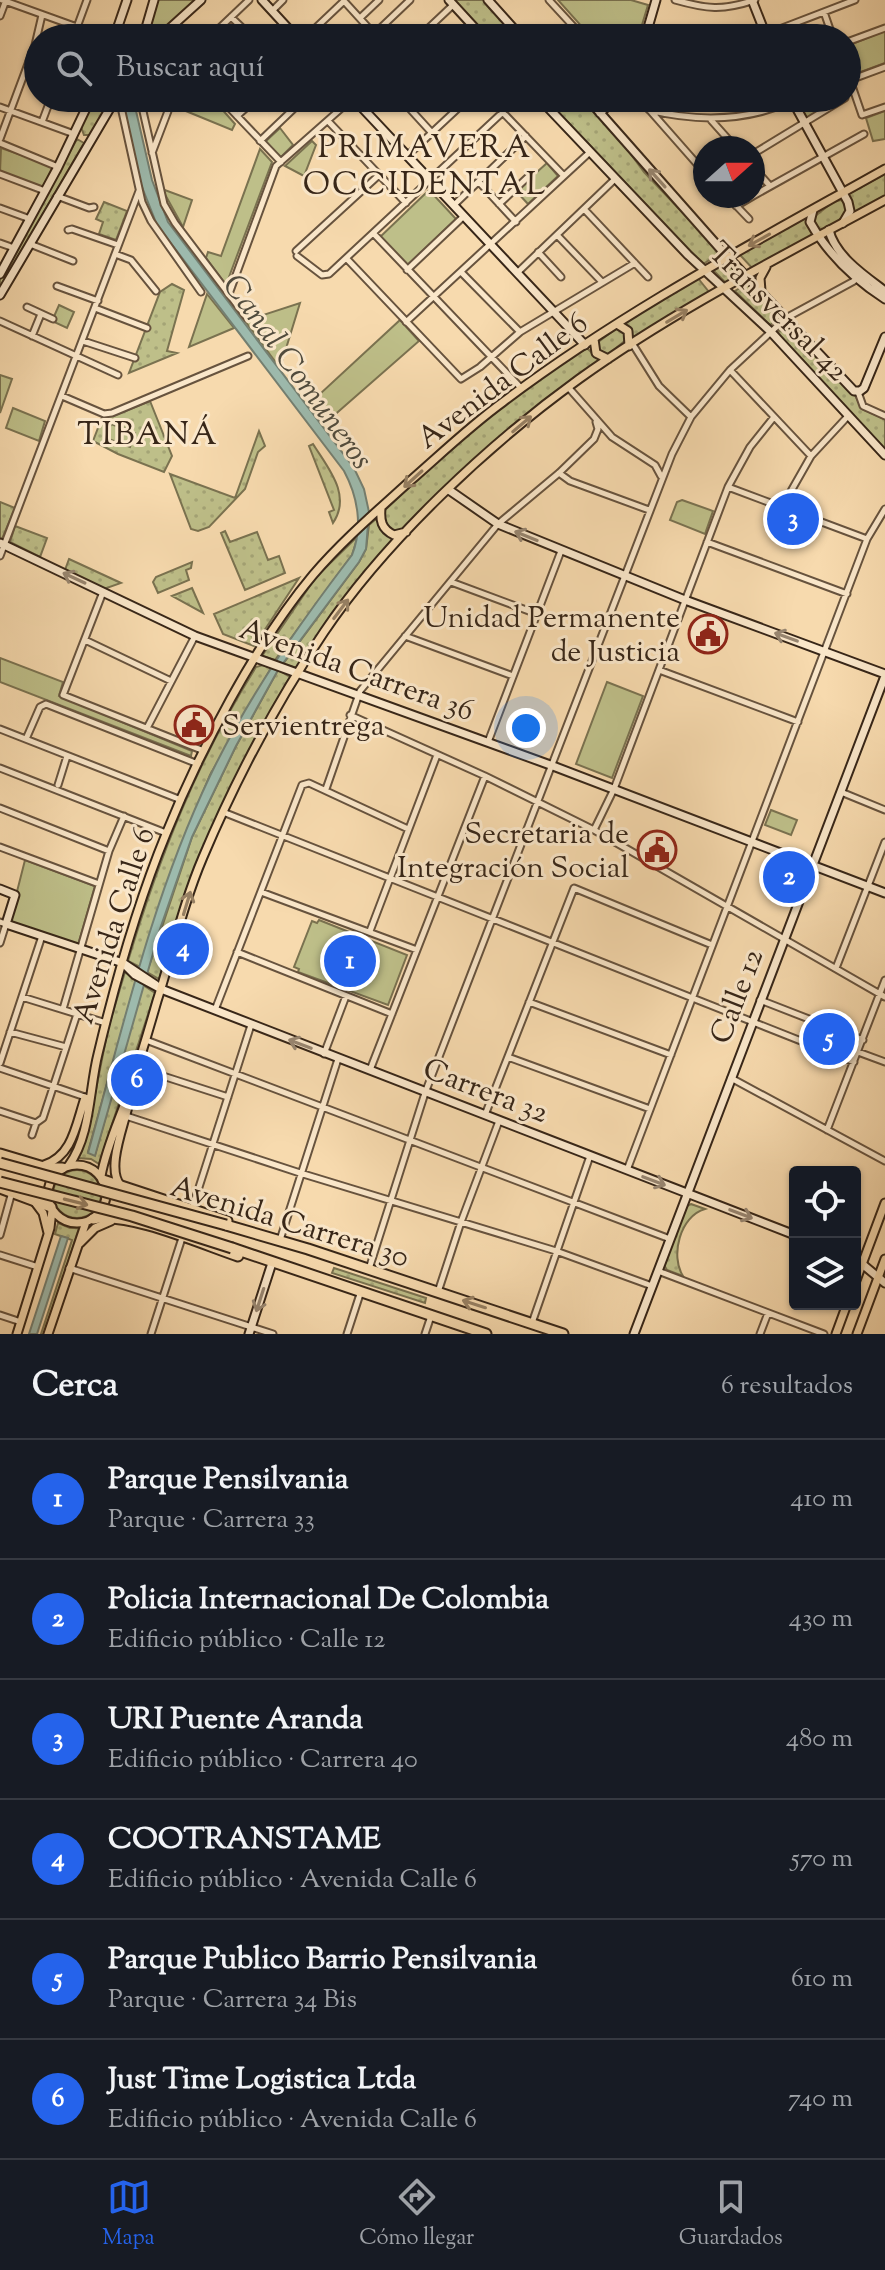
<!DOCTYPE html>
<html lang="es">
<meta charset="utf-8">
<style>
:root{--surface:#171b24;--page:#20242c;--text:#f1f3f6;--muted:#9ea1a6;--line:#363941;--accent:#2563eb}
body{margin:0;font-family:"Sorts Mill Goudy",serif;background:var(--page);color:var(--text)}
.controls{position:absolute;right:24px;bottom:24px;display:grid;overflow:hidden;border-radius:8px;box-shadow:0 2px 6px #0004}
.controls button{width:72px;height:72px;display:grid;place-items:center;padding:0;border:0;border-bottom:2px solid var(--line);background:var(--surface);color:var(--text);font:40px sans-serif}
.compass{position:absolute;left:693px;top:136px;width:72px;height:72px;border-radius:50%;background:var(--surface);box-shadow:0 2px 6px #0004;rotate:69deg}
.you{position:absolute;left:526px;top:728px;width:28px;height:28px;margin:-20px;border:6px solid #fff;border-radius:50%;background:#1a73e8;box-shadow:0 0 0 12px #1a73e833}
.badge{display:grid;place-items:center;width:52px;height:52px;border-radius:50%;background:var(--accent);color:#fff;font-size:26px;font-weight:700}
.pin{position:absolute;translate:-50% -50%;border:4px solid #fff;box-shadow:0 2px 8px #0006}
.list{margin:0;padding:0;list-style:none}
h2{display:flex;justify-content:space-between;align-items:center;height:104px;margin:0;padding:0 32px;font-size:34px}
h2 small{font-size:26px;font-weight:400;color:var(--muted)}
.list li{display:grid;grid-template-columns:52px 1fr auto;gap:24px;align-items:center;box-sizing:border-box;height:120px;padding:0 32px;border-top:2px solid var(--line)}
.list b{display:block;font-size:30px;white-space:nowrap}
.list p{margin:0;font-size:26px;white-space:nowrap;color:var(--muted)}
.list em{font-size:26px;font-style:normal;color:var(--muted)}
.icon{flex:none;width:44px;height:44px;fill:none;stroke:currentColor;stroke-width:2;stroke-linecap:round;stroke-linejoin:round}
.map{position:relative;flex:none;width:885px;height:1334px;overflow:hidden}
.search{position:absolute;background:var(--surface);box-shadow:0 2px 6px #0004;left:24px;right:24px;top:24px;height:88px;display:flex;align-items:center;gap:20px;box-sizing:border-box;padding:0 28px;border-radius:44px;color:var(--muted);font-size:30px}
.sheet{height:824px;background:var(--surface)}
nav{display:flex;justify-content:space-around;align-items:center;box-sizing:border-box;height:112px;border-top:2px solid var(--line);background:var(--surface);font-size:22px;color:var(--muted)}
nav a{display:grid;justify-items:center;gap:4px}
nav .on{color:var(--accent)}
.map>svg:first-child{display:block}
.grass{fill:url(#grass-dots);stroke:#7a7250;stroke-width:2}
.green{fill:#bebf89;stroke:#7a7250;stroke-width:2}
.water{fill:#9dbaad;stroke:#747f71;stroke-width:2}
.lines{fill:none;stroke-linecap:round;stroke-linejoin:round}
.street-casing{stroke:#67533e;stroke-width:9}
.secondary-casing{stroke:#372618;stroke-width:11}
.primary-casing{stroke:#372618;stroke-width:11}
.highway-casing{stroke:#372618;stroke-width:13}
.street{stroke:#fae7ca;stroke-width:5}
.secondary{stroke:#fae7ca;stroke-width:7}
.primary{stroke:#f7daae;stroke-width:7}
.highway{stroke:#f7daae;stroke-width:9}
.highway-bridge-casing{stroke:#372618;stroke-width:13;stroke-linecap:butt}
.highway-bridge{stroke:#f7daae;stroke-width:9}
.oneway{stroke:#988671}
.oneway2{stroke:#978063}
.labels{text-anchor:middle;stroke-width:6;stroke-linejoin:round;paint-order:stroke}
.street-label{font-size:30px;fill:#372618;stroke:#fae7ca}
.poi-label{font-size:30px;fill:#372618;stroke:#fae7ca;text-anchor:end}
.neighbourhood-label{font-size:32px;letter-spacing:2px;fill:#372618;stroke:#fae7ca}
.water-label{font-size:32px;font-style:italic;fill:#504b3d;stroke:#fae7ca}
</style>
<div class="map">
<svg width="885" height="1334" viewBox="0 0 885 1334">
<defs>
<pattern id="grass-dots" width="8" height="8" patternUnits="userSpaceOnUse" patternTransform="scale(2)"><rect width="8" height="8" fill="#bebf89"/><path d="M2 2h.1M6 6h.1" fill="none" stroke="#a4a476" stroke-width="1.8" stroke-linecap="round"/></pattern>
</defs>
<rect width="100%" height="100%" fill="#f7daae"/>
<filter id="stains"><feTurbulence type="fractalNoise" baseFrequency=".0025" numOctaves="4"/><feColorMatrix values="0 0 0 0 .2 0 0 0 0 .09 0 0 0 0 .02 0 0 0 .5 -.17"/></filter>
<radialGradient id="worn" r=".72"><stop offset=".6" stop-color="#630" stop-opacity="0"/><stop offset="1" stop-color="#630" stop-opacity=".3"/></radialGradient>
<path class="grass" d="M454,0h29l34,38h-28z
M94,98h20l-24,37h-6l-3,-8z
M545,98h37l34,36 28,38 77,81 -18,11z
M77,139l7,4 -84,145v-10z
M885,174v23l-33,17 1,-7 -5,-13z
M841,200l5,3 2,9 -14,13 -14,5 -5,-5 -1,-8 19,-15z
M104,202l23,9 -11,29 -17,-6 4,-12 -7,-3z
M808,215l-1,7 8,12 -61,36 -14,-15z
M727,262l13,14 -13,8 -14,-14z
M697,277l12,15 -76,46 -10,-14z
M749,283l33,34 -12,8 -35,-34z
M172,284l12,6 -17,61 10,2 -48,20 31,-81z
M789,324l66,71 7,14 23,10v31l-108,-117z
M618,327h5l4,12 -22,18 -6,-5 -2,-9z
M587,348l13,13 -77,57 -119,113 -12,1 -6,-6 -3,-14c63,-60 128,-119 204,-164z
M150,401l22,55 -8,16 -46,-18 -25,-13 10,-26 10,1z
M259,431l6,15 -7,6 -13,37 -36,38 -11,4 -7,-2 -21,-55 65,24z
M313,444c15,24 39,51 20,79l-4,-11 5,-2 -25,-64z
M0,502l15,6 -13,31 -2,-1z
M376,519l5,9 17,9 -101,131 -14,-4 76,-102 7,-13 3,-24z
M15,526l32,12 -7,19 -30,-15z
M225,531l5,11 27,-10 11,28 11,-4 6,17 -40,17 -24,-57z
M358,536l-6,19 -77,105 -13,-4 54,-79z
M69,559l52,24 -17,6 -39,-19z
M192,562l-1,6 -5,2 3,10 -31,13 -5,-11 3,-5z
M299,578l-45,68 -31,-12 -9,-20z
M192,588l11,25 -31,-17z
M263,665l8,3 -61,107 -26,62 -44,130 -12,-6c31,-104 70,-202 128,-294z
M278,670l12,7 -30,53 -55,114 -20,49 -26,86 -12,-7 45,-135 44,-91z
M125,972l11,8 -48,172 7,3 48,-170 12,8 -56,171 -8,-5 -13,-1 9,-23 21,-106z
M53 1194a24 24 0 1 1 48 0a24 24 0 1 1-48 0Z
M691,1204l14,5c-25,7 -35,47 -22,67l-16,-6 -3,-5 23,-59z
M58,1223l12,5h9l-34,106h-4l31,-94 -17,-6z
M334,1268l92,30 -1,5 -93,-30z"/>
<path class="green" d="M157,0h39l-41,38h-9z
M558,0h73l17,5 -10,33h-46z
M885,31v32l-38,14v-31z
M191,98h21l23,26 -3,6 -51,-21z
M794,98h45l-32,21z
M885,111v28l-12,2 -7,-23z
M280,128l13,17 -13,13 -15,-16z
M312,141l4,4 -12,31 -19,-10z
M1,148l52,18 -10,21 -43,-15z
M260,149l12,13 -46,123 -20,-27 2,-6 13,4z
M547,163l11,13 -30,28 -12,-13z
M162,189l30,11 -9,27z
M429,190l27,29 -50,48 -27,-29z
M207,294l27,34 -45,19z
M300,303l-20,65 -35,-47z
M59,305l15,7 -7,16 -15,-7z
M400,320l19,21 -96,84 -15,-20z
M0,375l12,4 -12,34z
M13,408l32,13 -6,20 -33,-13z
M111,424l24,9 -5,14 -24,-9z
M682,500l31,11 -8,23 -35,-14 7,-18z
M0,658l63,24 -4,14 133,55 -1,5 -191,-74z
M607,682l36,14 -31,82 -36,-14z
M771,810l26,10 -6,15 -26,-10z
M25,860l70,26 -17,59 -69,-22z
M319,920l88,35 -19,50 -90,-33 1,-3 -5,-2 18,-46 5,2z
M813,1024l38,14 -6,16 -37,-14z"/>
<path class="water" d="M122,98h11l19,82 16,42 186,246 10,21 5,23 -3,37 -7,13 -81,108 -42,76 -44,91 -32,92 -65,227 -7,-3c35,-127 65,-258 122,-377 38,-79 89,-152 142,-221 11,-28 6,-58 -8,-84l-187,-246 -17,-43z
M61,1236l7,2 -31,96h-8z"/>
<g class="lines">
<defs>
<path id="street" d="M2,0l75,27
M549,0l35,38
M675,0c32,9 47,11 80,0
M344,1l30,33
M272,11l11,-11
M824,12l9,26
M0,16l6,-16
M231,17l22,21
M360,18l19,-18
M426,30l7,8
M646,32l22,6
M73,38l14,-38
M209,38l40,-38
M305,38l39,-37
M370,38l40,-38
M418,38l35,-33
M756,38l99,-38
M847,42l38,-14
M885,67l-35,13 12,35 23,-8
M119,98l23,104 9,19 50,71
M140,98l24,106 11,19 72,95
M220,98l61,64
M400,98l32,35
M489,98l75,78
M639,98l66,75
M0,107l74,27
M649,110c49,12 96,12 143,-9
M237,116l20,-18
M711,120l25,28
M328,121l78,82
M42,122l9,-24
M0,139l35,-94 7,-30
M260,141l45,-43
M0,143l58,24
M152,153l21,-55
M753,154l92,-56
M408,155l61,-57
M753,167l17,19
M0,174l45,17
M479,182l37,40
M57,196l32,12 5,-1
M727,196l22,23
M753,196l111,-62
M499,204l30,-28
M454,205l72,-69
M736,206l17,-10
M0,208l30,11
M584,209l64,68
M68,230l4,-1 46,16
M374,234l147,154
M557,235l45,47
M0,243l14,5
M30,244l43,17
M296,251l83,-76
M538,252l23,25
M115,254l16,6 25,31
M297,256l25,19 7,-1 189,-176
M347,259l114,120 19,-12 40,-35 115,-69
M407,270l57,-54
M461,272l59,60
M517,273l98,-94
M57,286l41,15
M229,294l47,-128 77,-68
M27,307l26,12
M95,308l52,20
M0,321l118,54
M406,322l184,-170
M32,336l9,-22
M83,341l52,17
M632,343l27,43 32,31
M730,370l81,86
M568,387l44,50 43,28 6,11
M858,392l5,14 22,10
M62,396l42,18 8,-1 136,-57
M559,473l11,8 79,29
M728,487l139,52
M782,507l29,-51 38,-41
M707,542l140,52
M0,556l139,-365
M451,582l86,32
M103,592l-40,103 141,56
M405,636l108,40
M85,640l86,41
M659,670l139,52
M350,715l135,61 109,54 291,167
M147,728l48,-92
M0,729l181,71
M26,739l14,-32 6,-3 152,60
M488,742l73,-191
M0,768l166,65
M58,785l9,-29
M326,789l34,-98 138,-167 61,-51 35,-34 4,-10 -2,-7
M841,792l44,18
M0,808l109,43
M223,812l631,250
M594,830l20,-41 114,-302 22,-40 24,-30
M0,847l99,37
M261,892l156,58
M0,922l6,2 -6,19
M370,931l67,-176
M237,952l155,62
M836,968l49,-126
M22,997l84,26
M760,1000l103,40
M529,1002l142,53
M63,1009l46,-158 15,-35
M215,1010l87,-225 7,-2 99,46
M10,1032l56,15
M146,1040l524,199
M803,1042l8,-22
M858,1052l27,10
M324,1054l22,-58
M508,1057l142,52
M0,1063l42,-127
M0,1068l88,30
M370,1070l115,-294
M166,1077l62,20
M731,1078l154,83
M0,1111l36,12
M485,1115l89,-227 138,57
M126,1116l174,57 256,78 96,35
M827,1130l58,-150
M32,1135l4,-12 7,-5 34,-104
M627,1170l240,-631 18,-30
M192,1209l59,-184
M0,1235l12,-43
M280,1240l58,-181
M0,1255l38,12
M69,1268l204,66
M369,1269l56,-176 247,-639 19,-37 39,-47 56,-52 68,-37 4,-5
M658,1271l166,63
M438,1292l23,-70 38,-101
M0,1315l21,7
M532,1323l58,-167
M151,1334l31,-96
M347,1334l14,-43
M425,1334l6,-18
M760,1334l8,-21"/>
<path id="secondary" d="M262,0l35,38
M449,0l35,38
M488,0l34,38
M752,0l15,38
M114,38l13,-38
M143,38l11,-38
M159,38l42,-38
M645,38l11,-38
M353,98l232,247
M539,98l149,157 83,77 114,123
M587,98l137,155 130,138h6l4,-3 21,-51
M791,98l57,104 2,9 -7,12
M600,113l16,-15
M813,210l-3,12c18,32 44,57 75,77
M829,230c6,26 36,46 56,61
M0,274l58,-107 33,-69
M0,295l116,-197
M449,490l49,34 187,76 200,74
M0,543l195,93 358,130 332,127
M0,889l15,6 -9,29 117,39 33,22
M123,963l12,12 26,14 634,246
M855,1258l30,25
M249,1334l22,-68
M634,1334l251,-658"/>
<path id="primary" d="M761,291l-1,-13 6,-11
M617,324l11,7 1,15
M594,339l2,14 12,6
M381,508c-1,12 0,21 13,27l12,-3
M48 1194a29 29 0 1 1 58 0a29 29 0 1 1-58 0Z
M44,1165c29,-9 32,-41 41,-67
M69,1165c22,-30 20,-76 29,-111 17,-71 40,-152 68,-220 33,-82 90,-191 147,-259 29,-34 64,-64 97,-94 31,-27 60,-55 93,-79 119,-90 252,-160 382,-233
M101,1176c6,-33 21,-61 31,-93 9,-27 17,-54 25,-82 15,-47 26,-97 46,-144 33,-78 73,-154 121,-225 62,-92 165,-188 255,-253 96,-69 203,-123 306,-179
M121,1186c-16,-17 4,-62 8,-84
M34,1201l9,12 5,20
M80,1243l15,-15 16,-7
M855,1283l30,-80
M17,1334l33,-106 2,-18
M48,1334l38,-112
M836,1334l11,-30
M857,1334l28,-75"/>
<path id="highway" d="M0,1154l47,14h15
M103,1180l124,41
M0,1188l51,19
M93,1219c35,-8 109,25 145,37
M226,1225l82,24 255,85
M232,1248l254,86"/>
</defs>
<use href="#street" class="street-casing"/>
<use href="#secondary" class="secondary-casing"/>
<use href="#primary" class="primary-casing"/>
<use href="#highway" class="highway-casing"/>
<use href="#street" class="street"/>
<use href="#secondary" class="secondary"/>
<use href="#primary" class="primary"/>
<use href="#highway" class="highway"/>
<defs>
<path id="highway-bridge" d="M0,1163l226,62
M0,1182l132,34 100,32"/>
</defs>
<use href="#highway-bridge" class="highway-bridge-casing"/>
<use href="#highway-bridge" class="highway-bridge"/>
</g>
<defs><path id="oneway-shaft" d="M-6 0H5M1.5-3L5.5 0L1.5 3" fill="none" stroke-width="1.6" stroke-linecap="round" stroke-linejoin="round" transform="scale(2)"/></defs>
<g class="oneway">
<use href="#oneway-shaft" transform="translate(657 178) rotate(-132)"/>
<use href="#oneway-shaft" transform="translate(526 536) rotate(-158)"/>
<use href="#oneway-shaft" transform="translate(74 578) rotate(-155)"/>
<use href="#oneway-shaft" transform="translate(786 637) rotate(-160)"/>
<use href="#oneway-shaft" transform="translate(300 1044) rotate(-159)"/>
<use href="#oneway-shaft" transform="translate(654 1181) rotate(21)"/>
<use href="#oneway-shaft" transform="translate(741 1214) rotate(21)"/>
<use href="#oneway-shaft" transform="translate(260 1300) rotate(108)"/>
</g>
<g class="oneway2">
<use href="#oneway-shaft" transform="translate(759 240) rotate(151)"/>
<use href="#oneway-shaft" transform="translate(677 316) rotate(-31)"/>
<use href="#oneway-shaft" transform="translate(522 424) rotate(-40)"/>
<use href="#oneway-shaft" transform="translate(413 479) rotate(138)"/>
<use href="#oneway-shaft" transform="translate(341 609) rotate(-53)"/>
<use href="#oneway-shaft" transform="translate(187 903) rotate(-73)"/>
<use href="#oneway-shaft" transform="translate(76 1202) rotate(14)"/>
<use href="#oneway-shaft" transform="translate(474 1304) rotate(-162)"/>
</g>
<defs>
<symbol id="civic-ring" viewBox="-11 -11 22 22"><circle r="9.5" fill="#fae7ca" stroke="#8f2418" stroke-width="1.5"/><path d="M-.6-6.5H3V-4.5H.6V-3L4-1V1h2V6H-6V1h2V-1L-.6-3ZM-1.2 2.5V6h2.4V2.5Z" fill="#8f2418"/></symbol>
</defs>
<g fill-rule="evenodd">
<use href="#civic-ring" x="686" y="612" width="44" height="44"/>
<use href="#civic-ring" x="172" y="703" width="44" height="44"/>
<use href="#civic-ring" x="635" y="828" width="44" height="44"/>
</g>
<g class="labels">
<g class="street-label">
<text transform="translate(779 311) rotate(45)" y="10">Transversal 42</text>
<text transform="translate(502 380) rotate(-37)" y="10">Avenida Calle 6</text>
<text transform="translate(357 669) rotate(20)" y="10">Avenida Carrera 36</text>
<text transform="translate(113 925) rotate(-72)" y="10">Avenida Calle 6</text>
<text transform="translate(736 996) rotate(-69)" y="10">Calle 12</text>
<text transform="translate(486 1090) rotate(21)" y="10">Carrera 32</text>
<text transform="translate(290 1221) rotate(17)" y="10">Avenida Carrera 30</text>
</g>
<g class="poi-label">
<text x="680" y="627">Unidad Permanente<tspan x="680" dy="34">de Justicia</tspan></text>
<text x="222" y="735" text-anchor="start">Servientrega</text>
<text x="629" y="843">Secretaria de<tspan x="629" dy="34">Integración Social</tspan></text>
</g>
<g class="neighbourhood-label">
<text x="425" y="157">PRIMAVERA<tspan x="425" dy="37">OCCIDENTAL</tspan></text>
<text x="148" y="444">TIBANÁ</text>
</g>
<g class="water-label">
<text transform="translate(299 371) rotate(54)" y="11">Canal Comuneros</text>
</g>
</g>
<rect width="100%" height="100%" filter="url(#stains)"/>
<rect width="100%" height="100%" fill="url(#worn)"/>
</svg>
<div class="controls">
<button><svg class="icon" aria-label="locate" viewBox="0 0 24 24"><circle cx="12" cy="12" r="6"/><path d="M12 2v4M12 18v4M2 12h4M18 12h4"/></svg></button>
<button><svg class="icon" aria-label="layers" viewBox="0 0 24 24"><path d="M12 4l9 5-9 5-9-5zM3 14l9 5 9-5"/></svg></button>
</div>
<svg class="compass" viewBox="-18 -18 36 36"><path d="M0-13l5 13h-10z" fill="#e53935"/><path d="M0 13l5-13h-10z" fill="#9ea1a6"/></svg>
<div class="you"></div>
<div class="pin badge" style="left:350px;top:961px">1</div>
<div class="pin badge" style="left:789px;top:877px">2</div>
<div class="pin badge" style="left:793px;top:519px">3</div>
<div class="pin badge" style="left:183px;top:949px">4</div>
<div class="pin badge" style="left:829px;top:1039px">5</div>
<div class="pin badge" style="left:137px;top:1080px">6</div>
<div class="search"><svg class="icon" aria-label="search" viewBox="0 0 24 24"><circle cx="10" cy="10" r="6"/><path d="M15 15l6 6"/></svg>Buscar aquí</div>
</div>
<section class="sheet">
<h2>Cerca<small>6 resultados</small></h2>
<ul class="list">
<li><span class="badge">1</span><div><b>Parque Pensilvania</b><p>Parque · Carrera 33</p></div><em>410 m</em></li>
<li><span class="badge">2</span><div><b>Policia Internacional De Colombia</b><p>Edificio público · Calle 12</p></div><em>430 m</em></li>
<li><span class="badge">3</span><div><b>URI Puente Aranda</b><p>Edificio público · Carrera 40</p></div><em>480 m</em></li>
<li><span class="badge">4</span><div><b>COOTRANSTAME</b><p>Edificio público · Avenida Calle 6</p></div><em>570 m</em></li>
<li><span class="badge">5</span><div><b>Parque Publico Barrio Pensilvania</b><p>Parque · Carrera 34 Bis</p></div><em>610 m</em></li>
<li><span class="badge">6</span><div><b>Just Time Logistica Ltda</b><p>Edificio público · Avenida Calle 6</p></div><em>740 m</em></li>
</ul>
</section>
<nav>
<a class="on"><svg class="icon" aria-label="map" viewBox="0 0 24 24"><path d="M3 6l6-2 6 2 6-2v14l-6 2-6-2-6 2zM9 4v14M15 6v14"/></svg>Mapa</a>
<a><svg class="icon" aria-label="directions" viewBox="0 0 24 24"><path d="M12 3l9 9-9 9-9-9zM9 14v-3h6M13 9l2 2-2 2"/></svg>Cómo llegar</a>
<a><svg class="icon" aria-label="saved" viewBox="0 0 24 24"><path d="M7 4h10v16l-5-4-5 4z"/></svg>Guardados</a>
</nav>
